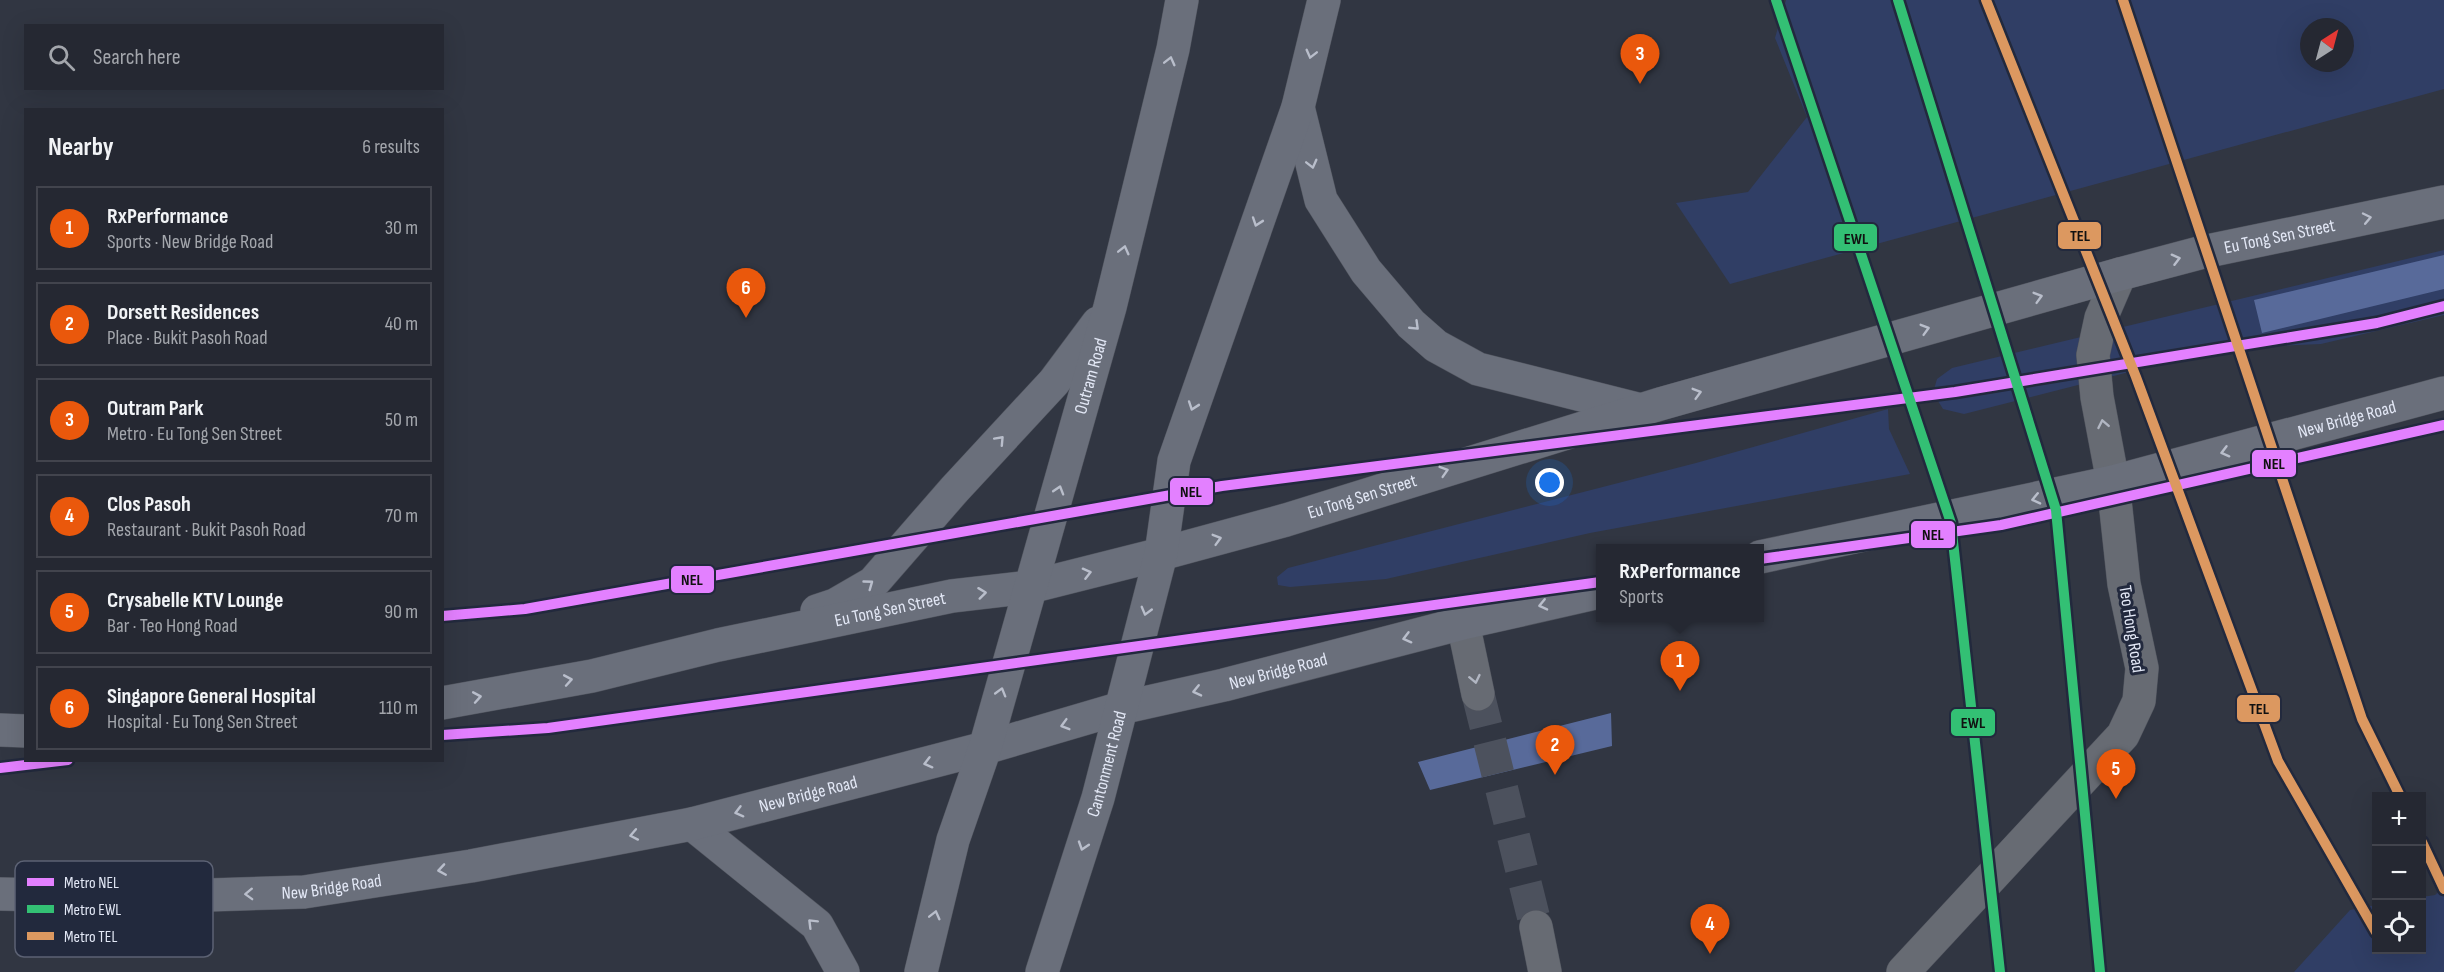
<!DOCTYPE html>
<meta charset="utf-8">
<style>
:root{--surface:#252832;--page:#31343e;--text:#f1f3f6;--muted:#a3a6ac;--line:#42444d;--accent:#ea580c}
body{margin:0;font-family:"Sofia Sans Condensed",sans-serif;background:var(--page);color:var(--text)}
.controls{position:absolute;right:18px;bottom:18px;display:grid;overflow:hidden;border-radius:0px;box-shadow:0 6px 24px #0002}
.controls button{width:54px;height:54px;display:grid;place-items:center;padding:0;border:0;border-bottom:2px solid var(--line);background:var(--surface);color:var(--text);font:30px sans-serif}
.compass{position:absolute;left:2300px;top:18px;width:54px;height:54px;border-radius:50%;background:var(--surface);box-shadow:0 6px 24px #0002;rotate:36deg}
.you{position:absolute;left:1550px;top:483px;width:21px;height:21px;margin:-15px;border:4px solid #fff;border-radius:50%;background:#1a73e8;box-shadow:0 0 0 9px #1a73e833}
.badge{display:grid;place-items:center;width:39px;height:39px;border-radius:50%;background:var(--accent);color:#fff;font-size:20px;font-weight:700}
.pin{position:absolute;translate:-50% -50px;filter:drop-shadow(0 2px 3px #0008)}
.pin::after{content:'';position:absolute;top:32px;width:21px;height:18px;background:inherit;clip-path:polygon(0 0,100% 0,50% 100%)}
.popup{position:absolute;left:1596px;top:544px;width:168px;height:78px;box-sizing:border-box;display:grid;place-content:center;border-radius:0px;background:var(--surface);filter:drop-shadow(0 2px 4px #0005);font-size:20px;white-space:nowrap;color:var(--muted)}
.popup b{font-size:22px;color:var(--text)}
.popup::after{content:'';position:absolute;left:50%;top:100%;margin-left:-12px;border:12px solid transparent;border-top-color:var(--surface)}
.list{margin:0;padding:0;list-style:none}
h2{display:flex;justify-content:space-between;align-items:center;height:78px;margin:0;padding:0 24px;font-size:26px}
h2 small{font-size:20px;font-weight:400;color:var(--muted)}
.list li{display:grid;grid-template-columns:39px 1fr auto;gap:18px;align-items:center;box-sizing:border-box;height:84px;margin:0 12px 12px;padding:0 12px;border:2px solid var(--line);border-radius:0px}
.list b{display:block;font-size:22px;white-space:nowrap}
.list p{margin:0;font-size:20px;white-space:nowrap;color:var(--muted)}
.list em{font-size:20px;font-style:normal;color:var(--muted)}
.icon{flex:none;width:33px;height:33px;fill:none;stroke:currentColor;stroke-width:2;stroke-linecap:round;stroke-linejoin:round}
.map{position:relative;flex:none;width:2444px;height:972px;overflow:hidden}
.search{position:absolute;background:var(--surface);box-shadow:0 6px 24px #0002;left:24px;top:24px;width:420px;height:66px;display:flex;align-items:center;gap:15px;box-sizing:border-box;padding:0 21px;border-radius:0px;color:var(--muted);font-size:22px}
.panel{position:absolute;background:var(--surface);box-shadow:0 6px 24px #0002;left:24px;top:108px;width:420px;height:654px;border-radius:0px}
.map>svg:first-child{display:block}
.green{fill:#303e65;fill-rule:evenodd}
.water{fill:#586a9a}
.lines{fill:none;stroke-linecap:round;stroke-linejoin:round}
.street-tunnel{stroke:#4c515d;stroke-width:33;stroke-dasharray:33 16;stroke-linecap:butt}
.street-casing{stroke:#4f535d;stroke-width:34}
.primary-casing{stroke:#4f535d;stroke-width:34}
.street{stroke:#676b73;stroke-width:33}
.primary{stroke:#6a6f7b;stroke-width:33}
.metro-1-casing{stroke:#22293d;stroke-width:15}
.metro-2-casing{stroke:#22293d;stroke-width:15}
.metro-3-casing{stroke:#22293d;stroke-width:15}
.metro-1{stroke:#e380ff;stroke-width:10}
.metro-2{stroke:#33c074;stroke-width:10}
.metro-3{stroke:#dc9860;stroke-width:10}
.oneway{stroke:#b9becb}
.oneway2{stroke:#b1b6c2}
.labels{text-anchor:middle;stroke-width:6;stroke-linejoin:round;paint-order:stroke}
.street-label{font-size:18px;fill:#e3e8f6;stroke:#22293d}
.key{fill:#22293d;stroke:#5c6274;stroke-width:1.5}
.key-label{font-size:16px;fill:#e3e8f6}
.line-badge{stroke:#22293d;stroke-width:2}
.pale-badge-label{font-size:16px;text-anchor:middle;font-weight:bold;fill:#111}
</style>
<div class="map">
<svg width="2444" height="972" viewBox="0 0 2444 972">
<rect width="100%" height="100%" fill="#313642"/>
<path class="green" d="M1786,0h658v89l-714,195 -54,-81 72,-11 59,-75 -32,-79zM2309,27h36v36h-36z
M2444,250v65l-123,29 -98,4 -259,66 -21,-5 -10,-16 4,-14 15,-11z
M1888,409l1,20 21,45 -320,59 -204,46 -96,8 -12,-2 -1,-8 11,-9 408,-105z
M2444,887v85h-150l56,-62 26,-5v45h46v-53l13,-2z"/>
<path class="water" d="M2444,255v34l-182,44 -8,-33z
M1611,713l1,33 -182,44 -12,-28z"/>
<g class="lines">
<path class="street-tunnel" d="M1478,694l58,233"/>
<defs>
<path id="street" d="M1463,623l15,71
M1536,927l9,45
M1903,972l220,-237 16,-34 3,-33 -18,-84 -11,-102 -16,-85 -4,-42 8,-37 19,-44"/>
<g id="primary">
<path d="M1298,107l23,93 45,71 45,53 25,22 42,23 163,41"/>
<path id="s1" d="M1760,557l353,-75 331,-89"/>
<path d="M817,611l18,-6 38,-22 81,-93 100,-108 44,-59"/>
<path id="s2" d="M442,703l150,-27 126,-31 234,-49 78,-9 131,-33 125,-34 374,-116 460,-130 83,-22 241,-50"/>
<path d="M0,730l26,1"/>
<path d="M692,824l125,101 26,47"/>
<path id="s3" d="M0,894l145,3 159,-5 167,-26 221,-42 293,-76 136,-40 103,-23 239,-62 137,-31"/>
<path id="s4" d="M921,972l32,-132 32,-92 125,-441 63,-258 9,-49"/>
<path id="s5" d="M1042,972l56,-174 63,-244 13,-93 124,-354 26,-107"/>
</g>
</defs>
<use href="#street" class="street-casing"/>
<use href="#primary" class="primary-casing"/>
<use href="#street" class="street"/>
<use href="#primary" class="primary"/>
<defs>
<path id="metro-1" d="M1760,559l241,-34 443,-100
M442,616l83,-7 697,-123 733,-94 422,-69 67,-17
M442,735l106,-7 1052,-146
M0,768l68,-8"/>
<path id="metro-2" d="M1776,0l175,523 49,449
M1898,0l158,510 44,462"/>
<path id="metro-3" d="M1986,0l150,377 142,384 98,171
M2123,0l239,719 38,77
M2422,842l22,47"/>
</defs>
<use href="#metro-1" class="metro-1-casing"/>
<use href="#metro-2" class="metro-2-casing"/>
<use href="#metro-3" class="metro-3-casing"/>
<use href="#metro-1" class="metro-1"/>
<use href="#metro-2" class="metro-2"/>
<use href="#metro-3" class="metro-3"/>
</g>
<defs><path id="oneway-chevron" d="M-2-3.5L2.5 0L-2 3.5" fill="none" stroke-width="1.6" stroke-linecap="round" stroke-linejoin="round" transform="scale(1.5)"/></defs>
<g class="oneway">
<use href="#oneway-chevron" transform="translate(1311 54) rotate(104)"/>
<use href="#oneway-chevron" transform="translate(1170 61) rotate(-76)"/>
<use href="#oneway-chevron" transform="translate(1312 164) rotate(76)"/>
<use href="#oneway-chevron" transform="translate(2367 218) rotate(-12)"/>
<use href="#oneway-chevron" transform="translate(1257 222) rotate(109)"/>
<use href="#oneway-chevron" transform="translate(1124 250) rotate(-76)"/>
<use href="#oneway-chevron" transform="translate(2176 259) rotate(-15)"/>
<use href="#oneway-chevron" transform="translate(2038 297) rotate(-16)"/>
<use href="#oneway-chevron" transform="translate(1415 326) rotate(44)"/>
<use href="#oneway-chevron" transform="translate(1925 329) rotate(-16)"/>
<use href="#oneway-chevron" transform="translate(1697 393) rotate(-16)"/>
<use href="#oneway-chevron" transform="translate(1193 406) rotate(109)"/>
<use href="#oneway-chevron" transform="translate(1000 440) rotate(-47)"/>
<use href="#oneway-chevron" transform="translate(2225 452) rotate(165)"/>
<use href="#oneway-chevron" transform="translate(1444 471) rotate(-17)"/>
<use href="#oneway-chevron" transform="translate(1059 490) rotate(-73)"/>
<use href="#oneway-chevron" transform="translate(2036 499) rotate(167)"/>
<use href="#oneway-chevron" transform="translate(1217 539) rotate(-16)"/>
<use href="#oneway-chevron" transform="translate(1087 573) rotate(-14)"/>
<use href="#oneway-chevron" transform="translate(869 584) rotate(-36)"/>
<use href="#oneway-chevron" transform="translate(982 593) rotate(-7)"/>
<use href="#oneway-chevron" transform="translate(1543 605) rotate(167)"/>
<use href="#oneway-chevron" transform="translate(1146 611) rotate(105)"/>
<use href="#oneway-chevron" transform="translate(1407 638) rotate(165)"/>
<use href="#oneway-chevron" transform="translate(568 680) rotate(-10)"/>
<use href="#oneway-chevron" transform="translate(1197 691) rotate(167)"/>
<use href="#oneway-chevron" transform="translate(1001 692) rotate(-74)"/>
<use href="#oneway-chevron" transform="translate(477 697) rotate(-10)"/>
<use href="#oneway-chevron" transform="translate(1065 725) rotate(164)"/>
<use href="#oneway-chevron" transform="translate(928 763) rotate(165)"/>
<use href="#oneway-chevron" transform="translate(739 812) rotate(165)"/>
<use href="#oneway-chevron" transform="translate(634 835) rotate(169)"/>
<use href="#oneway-chevron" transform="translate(1083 846) rotate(108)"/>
<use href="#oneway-chevron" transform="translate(442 870) rotate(171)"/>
<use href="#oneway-chevron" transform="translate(249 894) rotate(178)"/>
<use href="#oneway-chevron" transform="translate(935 915) rotate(-76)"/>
<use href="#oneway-chevron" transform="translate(812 923) rotate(-135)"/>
</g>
<g class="oneway2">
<use href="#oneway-chevron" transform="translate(2103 424) rotate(-101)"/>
<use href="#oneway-chevron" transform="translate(1475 679) rotate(78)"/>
</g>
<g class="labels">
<g class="street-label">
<text dy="6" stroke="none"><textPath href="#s2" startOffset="1898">Eu Tong Sen Street</textPath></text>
<text dy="6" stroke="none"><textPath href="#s4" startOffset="620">Outram Road</textPath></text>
<text dy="6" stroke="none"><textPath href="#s1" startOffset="603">New Bridge Road</textPath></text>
<text dy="6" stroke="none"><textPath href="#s2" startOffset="944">Eu Tong Sen Street</textPath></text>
<text dy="6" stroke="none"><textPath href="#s2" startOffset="458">Eu Tong Sen Street</textPath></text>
<text transform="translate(2132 629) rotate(81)" y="6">Teo Hong Road</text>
<text dy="6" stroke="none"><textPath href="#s3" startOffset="1304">New Bridge Road</textPath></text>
<text dy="6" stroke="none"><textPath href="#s5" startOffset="218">Cantonment Road</textPath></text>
<text dy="6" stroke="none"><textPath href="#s3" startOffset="818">New Bridge Road</textPath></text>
<text dy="6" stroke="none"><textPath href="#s3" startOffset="332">New Bridge Road</textPath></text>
</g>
</g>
<rect x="15" y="861" width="198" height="96" rx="9" class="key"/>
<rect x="27" y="878" width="27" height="8" fill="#e380ff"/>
<rect x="27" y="905" width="27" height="8" fill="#33c074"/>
<rect x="27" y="932" width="27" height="8" fill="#dc9860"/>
<g class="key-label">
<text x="64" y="888">Metro NEL</text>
<text x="64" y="915">Metro EWL</text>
<text x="64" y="942">Metro TEL</text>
</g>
<g class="line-badge">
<rect x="2057" y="221" width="45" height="29" rx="6" fill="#dc9860"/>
<rect x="1833" y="223" width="45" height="29" rx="6" fill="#33c074"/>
<rect x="2251" y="449" width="46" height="29" rx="6" fill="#e380ff"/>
<rect x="1169" y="477" width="45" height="29" rx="6" fill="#e380ff"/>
<rect x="1910" y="520" width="46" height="29" rx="6" fill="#e380ff"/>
<rect x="670" y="565" width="45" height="29" rx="6" fill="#e380ff"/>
<rect x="2236" y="694" width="45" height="29" rx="6" fill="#dc9860"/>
<rect x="1950" y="708" width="46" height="29" rx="6" fill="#33c074"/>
</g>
<g class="pale-badge-label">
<text x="2080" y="241">TEL</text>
<text x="1856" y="244">EWL</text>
<text x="2274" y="469">NEL</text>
<text x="1191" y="497">NEL</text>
<text x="1933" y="540">NEL</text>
<text x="692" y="585">NEL</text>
<text x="2259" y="714">TEL</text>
<text x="1973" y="728">EWL</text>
</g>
</svg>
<div class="controls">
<button>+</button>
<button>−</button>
<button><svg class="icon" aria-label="locate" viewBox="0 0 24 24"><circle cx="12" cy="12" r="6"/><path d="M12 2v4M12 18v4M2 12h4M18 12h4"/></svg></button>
</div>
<svg class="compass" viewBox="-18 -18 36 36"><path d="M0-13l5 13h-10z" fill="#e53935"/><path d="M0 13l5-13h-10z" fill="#a3a6ac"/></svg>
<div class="you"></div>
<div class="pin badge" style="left:1680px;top:691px">1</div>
<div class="popup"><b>RxPerformance</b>Sports</div>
<div class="pin badge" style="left:1555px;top:775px">2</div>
<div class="pin badge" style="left:1640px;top:84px">3</div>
<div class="pin badge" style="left:1710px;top:954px">4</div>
<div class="pin badge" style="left:2116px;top:799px">5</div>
<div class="pin badge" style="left:746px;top:318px">6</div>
<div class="search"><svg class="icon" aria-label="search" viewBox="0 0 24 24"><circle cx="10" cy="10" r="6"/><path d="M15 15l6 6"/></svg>Search here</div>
<section class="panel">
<h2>Nearby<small>6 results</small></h2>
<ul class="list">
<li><span class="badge">1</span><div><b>RxPerformance</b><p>Sports · New Bridge Road</p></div><em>30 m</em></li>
<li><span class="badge">2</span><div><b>Dorsett Residences</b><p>Place · Bukit Pasoh Road</p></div><em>40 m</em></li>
<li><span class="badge">3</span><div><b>Outram Park</b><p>Metro · Eu Tong Sen Street</p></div><em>50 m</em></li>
<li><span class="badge">4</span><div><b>Clos Pasoh</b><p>Restaurant · Bukit Pasoh Road</p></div><em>70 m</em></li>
<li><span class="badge">5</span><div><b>Crysabelle KTV Lounge</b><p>Bar · Teo Hong Road</p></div><em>90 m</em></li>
<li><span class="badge">6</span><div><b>Singapore General Hospital</b><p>Hospital · Eu Tong Sen Street</p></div><em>110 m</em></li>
</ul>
</section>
</div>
